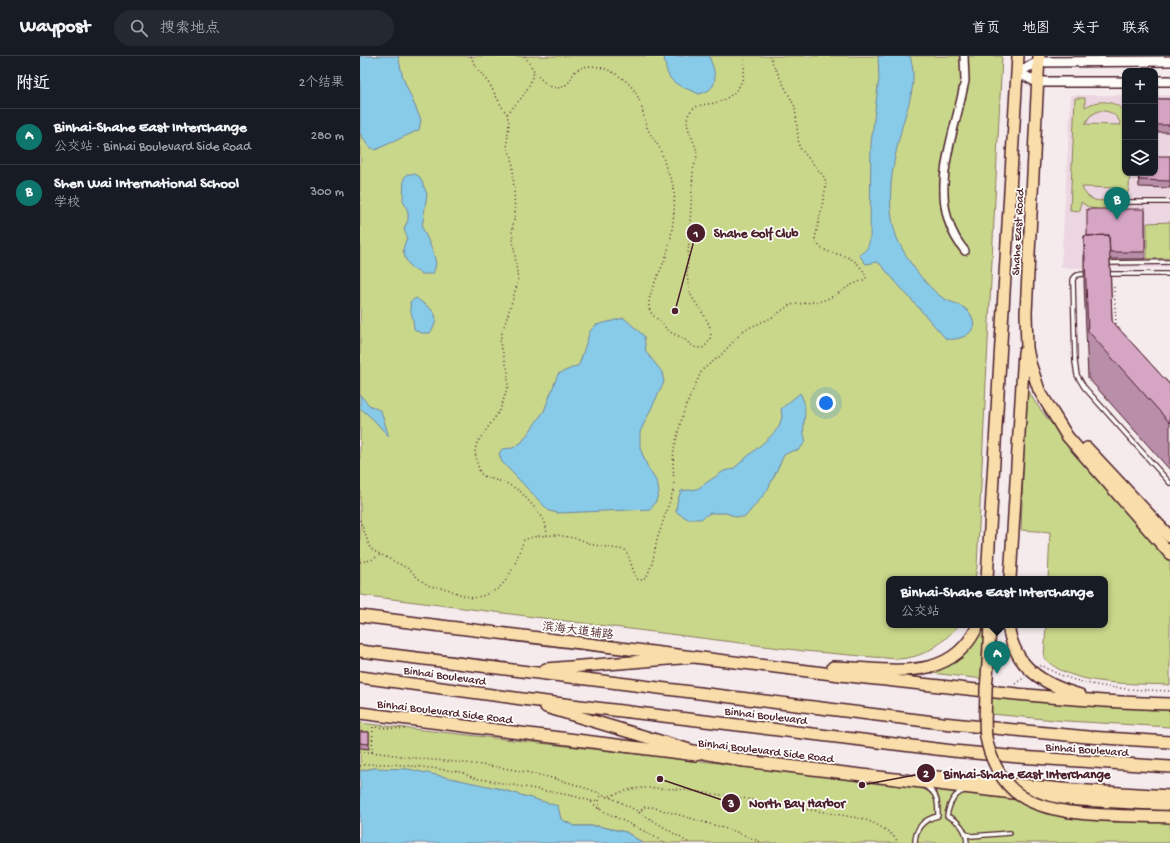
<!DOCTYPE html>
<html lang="zh">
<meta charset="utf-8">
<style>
:root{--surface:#171b24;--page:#242831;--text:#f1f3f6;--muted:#9ea1a6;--line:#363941;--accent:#0f766e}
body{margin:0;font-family:"Gochi Hand","LXGW WenKai TC",sans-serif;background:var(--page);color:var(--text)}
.controls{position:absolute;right:12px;top:12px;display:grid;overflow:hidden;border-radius:8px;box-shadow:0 1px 3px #0004}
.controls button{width:36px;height:36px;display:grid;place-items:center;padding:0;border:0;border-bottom:1px solid var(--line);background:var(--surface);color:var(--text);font:20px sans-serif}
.you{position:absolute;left:466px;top:347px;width:14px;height:14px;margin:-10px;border:3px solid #fff;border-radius:50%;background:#1a73e8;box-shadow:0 0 0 6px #1a73e833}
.badge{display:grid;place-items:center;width:26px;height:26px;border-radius:50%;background:var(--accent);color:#fff;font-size:13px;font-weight:700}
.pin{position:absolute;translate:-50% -33px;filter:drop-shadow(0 1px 2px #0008)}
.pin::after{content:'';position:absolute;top:21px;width:14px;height:12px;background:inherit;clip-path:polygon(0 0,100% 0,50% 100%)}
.popup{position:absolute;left:526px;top:520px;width:222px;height:52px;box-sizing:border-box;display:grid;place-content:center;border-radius:8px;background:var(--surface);filter:drop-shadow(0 1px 3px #0005);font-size:13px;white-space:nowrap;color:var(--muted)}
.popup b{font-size:15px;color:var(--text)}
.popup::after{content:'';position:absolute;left:50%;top:100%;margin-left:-8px;border:8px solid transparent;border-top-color:var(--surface)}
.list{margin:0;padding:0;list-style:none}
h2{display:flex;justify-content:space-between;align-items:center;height:52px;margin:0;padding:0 16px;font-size:17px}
h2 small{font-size:13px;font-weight:400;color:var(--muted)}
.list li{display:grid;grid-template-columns:26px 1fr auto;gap:12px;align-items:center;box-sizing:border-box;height:56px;padding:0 16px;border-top:1px solid var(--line)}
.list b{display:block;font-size:15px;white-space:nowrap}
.list p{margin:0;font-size:13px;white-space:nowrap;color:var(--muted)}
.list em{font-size:13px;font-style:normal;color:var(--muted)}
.icon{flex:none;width:22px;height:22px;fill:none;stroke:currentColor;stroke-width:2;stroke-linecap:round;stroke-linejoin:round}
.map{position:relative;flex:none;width:810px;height:787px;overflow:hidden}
header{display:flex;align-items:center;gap:24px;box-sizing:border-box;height:56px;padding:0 20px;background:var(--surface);border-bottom:1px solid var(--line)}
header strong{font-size:19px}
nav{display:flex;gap:22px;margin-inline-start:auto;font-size:14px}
.search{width:280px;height:36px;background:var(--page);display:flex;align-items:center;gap:10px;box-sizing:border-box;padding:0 14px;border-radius:22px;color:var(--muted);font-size:15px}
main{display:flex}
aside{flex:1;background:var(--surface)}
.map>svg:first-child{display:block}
.built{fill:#ecd6e1}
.green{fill:#c9d78b;stroke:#8a7b5b;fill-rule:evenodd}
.water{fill:#88cbe9;stroke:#6f869d}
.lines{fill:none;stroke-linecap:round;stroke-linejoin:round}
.service-casing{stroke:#4a1f2b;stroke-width:6}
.minor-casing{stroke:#4a1f2b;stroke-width:10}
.tertiary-casing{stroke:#4a1f2b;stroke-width:12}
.primary-casing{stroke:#4a1f2b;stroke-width:14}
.trunk-casing{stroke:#4a1f2b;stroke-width:14}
.path{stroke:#4a1f2b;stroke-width:1.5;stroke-dasharray:1 3;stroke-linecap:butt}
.service{stroke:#fdfcf7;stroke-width:3.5}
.minor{stroke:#fdfcf7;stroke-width:7}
.tertiary{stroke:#fdfcf7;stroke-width:9}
.primary{stroke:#f9deab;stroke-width:11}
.trunk{stroke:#f9deab;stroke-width:11}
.primary-bridge-casing{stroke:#4a1f2b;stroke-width:14;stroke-linecap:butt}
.primary-bridge{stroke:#f9deab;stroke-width:11}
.wall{fill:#b88ea9;stroke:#4a1f2b}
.building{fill:#d6a5c4;stroke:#4a1f2b}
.labels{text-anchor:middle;stroke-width:3.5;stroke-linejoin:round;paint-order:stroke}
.street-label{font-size:12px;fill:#4a1f2b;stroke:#fdfcf7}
.leader{fill:none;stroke:#4a1f2b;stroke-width:1.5}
.callout-dot{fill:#4a1f2b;stroke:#fdfcf7;stroke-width:1.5}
.mark-label{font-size:12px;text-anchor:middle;font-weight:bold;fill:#fff}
.callout-label{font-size:13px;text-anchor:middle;font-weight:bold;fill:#4a1f2b;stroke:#fdfcf7;stroke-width:3.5;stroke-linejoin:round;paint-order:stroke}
</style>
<header>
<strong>Waypost</strong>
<div class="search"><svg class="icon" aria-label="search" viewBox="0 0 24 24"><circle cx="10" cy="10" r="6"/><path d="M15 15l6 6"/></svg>搜索地点</div>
<nav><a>首页</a><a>地图</a><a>关于</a><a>联系</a></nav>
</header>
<main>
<aside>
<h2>附近<small>2个结果</small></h2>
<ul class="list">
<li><span class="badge">A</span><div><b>Binhai-Shahe East Interchange</b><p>公交站 · Binhai Boulevard Side Road</p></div><em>280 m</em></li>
<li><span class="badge">B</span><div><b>Shen Wai International School</b><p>学校</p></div><em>300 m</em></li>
</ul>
</aside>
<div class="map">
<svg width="810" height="787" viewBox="0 0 810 787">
<rect width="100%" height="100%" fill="#f5ebed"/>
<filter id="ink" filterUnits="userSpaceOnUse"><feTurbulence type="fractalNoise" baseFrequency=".025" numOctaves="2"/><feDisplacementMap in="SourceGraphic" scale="8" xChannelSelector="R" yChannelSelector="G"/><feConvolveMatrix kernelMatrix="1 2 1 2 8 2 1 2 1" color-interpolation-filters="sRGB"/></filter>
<g filter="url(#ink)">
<path class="built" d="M711,39h54v78h30v-78h15v172l-109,1z"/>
<path class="green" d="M0,0h642l-25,511 -2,12h-86v46h70c-18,20 -35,33 -62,34l-93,-8 -444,-56z
M715,42h10v9c14,-8 29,-7 40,5v61h5c-1,6 0,13 -2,19 -8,20 -32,23 -47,10l-1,9 -10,-1zM738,55c11,-1 19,3 23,14l-36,-1 5,-8zM722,131l36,1c-7,17 -30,17 -36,-1z
M810,166v36l-23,1v-36z
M666,331l9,15 11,15 124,145v123c-37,-2 -99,2 -126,-27l2,-33h59v-46h-57l2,-47 -29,-2z
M623,569h5l-4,54 -53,-6c24,-9 44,-23 52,-48z
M632,640l178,13v18l-104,-6 -75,-7z
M0,667l645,72 41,19 34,5 90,2v22h-527l-17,-11 -29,-6h-23l-13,-7 -187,-51 -14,3z"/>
<path class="water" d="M0,0h38l5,22 18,42 -2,10 -44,20 -7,-4 -8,-13z
M304,0h45c4,11 11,26 0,34 -3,2 -7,3 -10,4 -24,-11 -32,-9 -35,-38z
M518,0h32c8,27 -1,45 -8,71 -9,35 -18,76 -5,111 9,21 25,43 43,58 9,7 25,8 31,19 10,18 -11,26 -25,24l-66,-75 -3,-2 -11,2 -7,-9c8,-5 10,-8 11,-18l1,-93 8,-66z
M47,118h8l5,3 7,17 -5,33 11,24 3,13 -3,10h-11l-11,-6 -6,-10 -2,-9 4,-12 -3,-8 4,-9v-8l-5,-12 1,-22z
M56,242c14,11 28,15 14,35h-9l-7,-4c0,-9 -4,-17 -4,-27z
M264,262l20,18 2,16 16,20 2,10 -24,50v16l8,20 9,14 2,10 -3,9 -5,8 -92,4 -10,-2 -47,-49 -3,-8 3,-5 11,-1 9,-6 22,-31 14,-37 21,-9 11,-34 6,-6z
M440,337c11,19 -1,32 6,48l-7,9 -7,1 -8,4 -17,36 -22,26h-8l-11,-4h-16l-9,6h-13l-12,-7 1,-10 4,-11 16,-2 27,-18 9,-2 37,-32 9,-10 3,-10 -1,-8z
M0,339l9,10 12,6 8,26 -16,-18 -13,-11z
M14,712l34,1 89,19 61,18 3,13 13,7h23l29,6 17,11h-283v-72z"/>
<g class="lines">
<defs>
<path id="service" d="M764,146h46
M747,207l63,-1
M729,218c-6,0 -14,-1 -16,6l2,82 2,13 7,12 86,96
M747,218h63
M604,735c-11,3 -15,14 -17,25 13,6 19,13 20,27
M606,778l6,2 38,-3
M555,787c0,-15 9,-24 23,-27 0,-13 0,-23 -12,-29"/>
<path id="minor" d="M604,0l1,25 -2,9c-11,53 -38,113 2,161"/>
<path id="tertiary" d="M657,16l22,-10 131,-1
M657,16l20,10h88
M795,25h15"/>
<path id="primary" d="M679,0l-13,257 1,35 3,15 9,27 9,15 19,31 103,118
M727,392l83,89
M627,523l31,-523
M650,523l14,-227
M0,560c160,20 320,40 480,59 110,12 219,26 330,29
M648,569c6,42 34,59 72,70
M473,611c53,1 118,19 145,-42
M0,657l336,42
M377,704l325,39 108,6
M577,721l135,13 98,6"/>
<path id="trunk" d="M0,595l582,72 146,14 82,5
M186,613l147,-12
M0,621l162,22 431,52 66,6 151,10
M186,651l147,44 53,10"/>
</defs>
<use href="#service" class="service-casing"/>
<use href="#minor" class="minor-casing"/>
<use href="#tertiary" class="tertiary-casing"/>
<use href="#primary" class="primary-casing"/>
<use href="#trunk" class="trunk-casing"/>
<path class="path" d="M111,0l3,8 16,21 12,22 5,7 2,9 -2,21 1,6 4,7 1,11 2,47 -3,16 6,50 -4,14 -13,41 -1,7 8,28v15l-8,24 -23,33 -2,7 1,9 4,14 5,4 21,6 14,8 21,24 5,10 1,10
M165,0c7,13 26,45 44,26 3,-3 3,-9 8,-12 18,-12 49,6 59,23 6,11 7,23 11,34 3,9 10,15 14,24 2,5 3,11 5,17 2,6 5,11 7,17 4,15 -1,53 -6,68 -4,15 -20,40 -18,54 1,8 8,11 13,16 2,2 3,5 6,7 4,4 11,6 16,9 4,3 9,9 15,9 3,1 5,-1 7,-3 15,-15 -9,-37 -15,-50 -3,-7 -3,-14 -4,-21l6,-103c1,-6 4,-12 4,-18 -1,-12 -16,-29 -7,-41 5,-9 20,-7 28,-10 21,-7 30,-25 25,-46
M147,58c14,-15 21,-22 27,-42
M754,231l2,38
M802,322l8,5
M0,464l10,28 4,3 35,18 11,11 10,6 17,3 15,6 11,3 9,-2 16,-7 9,-10 7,-13 10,-26 5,-2 9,-2 19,-1 22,4 15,6 31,5 3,5 8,23 3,2h3l5,-4 5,-12 5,-24 17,-52 -1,-25 1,-14 6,-24 5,-17 17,-38 18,-14 24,-26 27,-12 19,-13 32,-4 12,-5 17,-11 15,-6c0,-5 -2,-7 -5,-11 -14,-20 -39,-9 -46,-29l11,-52 -1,-9 -26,-31 -4,-40 -23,-45 -1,-6
M0,506l11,-2 9,-5
M680,610h3c38,23 84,23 127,25
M655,628l10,-7
M0,696c24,0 48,6 73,8 62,5 125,14 183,40 25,12 49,28 73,43
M12,696l1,-25 31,2h4
M0,710l9,-2h24l38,4 30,4 13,6 100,18 16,5 9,8 47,23 19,11
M246,741l25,-8 15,-1 32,1 58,8 128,22c14,6 27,12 35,24
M231,745l8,-1
M239,753v-9l2,-5
M279,757l5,-6h8l82,24 29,12"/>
<use href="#service" class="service"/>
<use href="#minor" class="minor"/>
<use href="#tertiary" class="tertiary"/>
<use href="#primary" class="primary"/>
<use href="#trunk" class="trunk"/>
<defs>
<path id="primary-bridge" d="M630,569c-1,21 -2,43 -4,64 0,16 -2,32 0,48 4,22 16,47 35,59 34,23 108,19 149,21"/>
</defs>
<use href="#primary-bridge" class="primary-bridge-casing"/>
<use href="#primary-bridge" class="primary-bridge"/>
</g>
<path class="wall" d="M795,43h15v33h-15z
M810,100v32l-31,-1 -1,-14z
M785,153v50h-35l2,62 58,64v85l-82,-92 -4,-95v-47h3z
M0,676h9v17l-9,-1z"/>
<path class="building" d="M795,43h15v26h-15z
M795,100h15v25l-31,-1v-7h16z
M727,153h58v43h-35l-1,-17 -22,1z
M749,179l3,86 58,64v38l-82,-92 -4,-95z
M0,676h9v12l-9,-1z"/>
</g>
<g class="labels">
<g class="street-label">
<text transform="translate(657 176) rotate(-87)" y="4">Shahe East Road</text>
<text transform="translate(218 574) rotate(7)" y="4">滨海大道辅路</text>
<text transform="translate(85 619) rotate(8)" y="4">Binhai Boulevard</text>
<text transform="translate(85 655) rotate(7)" y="4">Binhai Boulevard Side Road</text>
<text transform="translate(406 659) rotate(7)" y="4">Binhai Boulevard</text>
<text transform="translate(727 693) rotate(4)" y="4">Binhai Boulevard</text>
<text transform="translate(406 694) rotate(7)" y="4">Binhai Boulevard Side Road</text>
</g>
</g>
<path class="leader" d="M315 255L336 177M502 729L566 717M300 723L371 747"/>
<g class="callout-dot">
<circle cx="315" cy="255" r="4"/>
<circle cx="502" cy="729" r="4"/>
<circle cx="300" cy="723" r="4"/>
<circle cx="336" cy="177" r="10"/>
<circle cx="566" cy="717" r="10"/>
<circle cx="371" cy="747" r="10"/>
</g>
<g class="mark-label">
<text x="336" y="181">1</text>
<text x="566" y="721">2</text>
<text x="371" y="751">3</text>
</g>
<g class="callout-label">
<text x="396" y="181">Shahe Golf Club</text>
<text x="667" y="722">Binhai-Shahe East Interchange</text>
<text x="437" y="751">North Bay Harbor</text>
</g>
</svg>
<div class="controls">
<button>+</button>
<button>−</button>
<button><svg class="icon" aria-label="layers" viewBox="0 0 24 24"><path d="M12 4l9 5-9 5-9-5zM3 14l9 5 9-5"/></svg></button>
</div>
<div class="you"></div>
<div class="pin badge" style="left:637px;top:618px">A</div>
<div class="popup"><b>Binhai-Shahe East Interchange</b>公交站</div>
<div class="pin badge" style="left:757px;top:164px">B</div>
</div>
</main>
